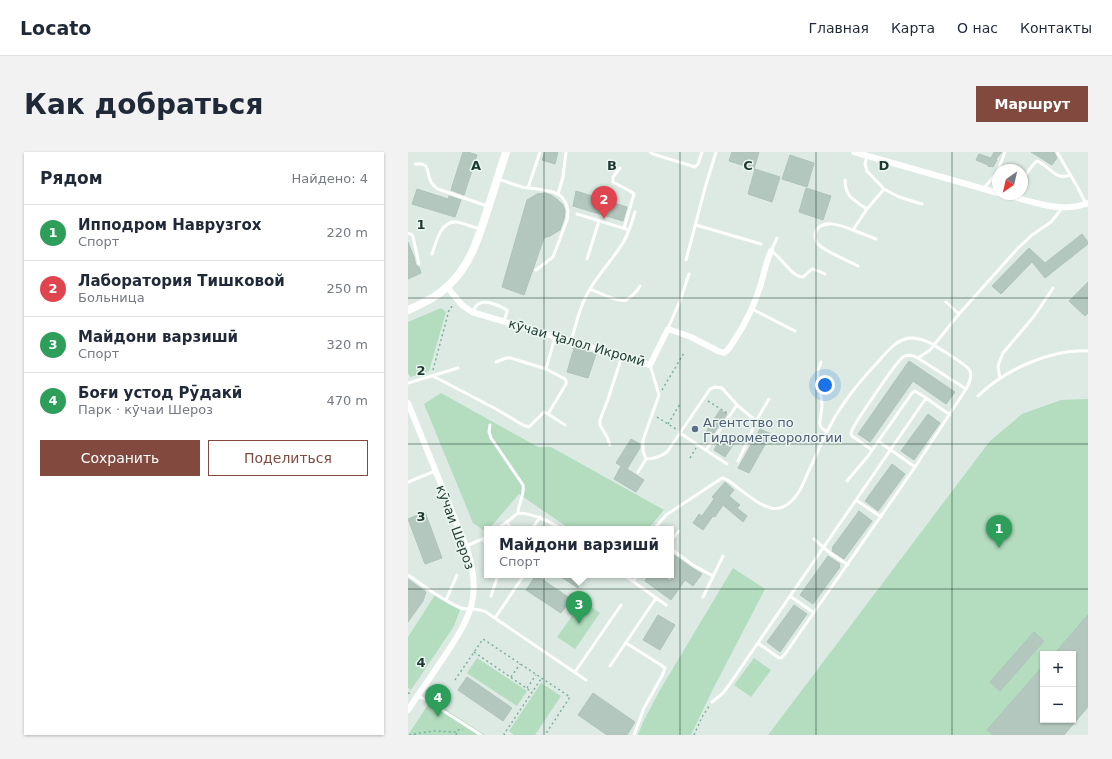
<!DOCTYPE html>
<html lang="ru">
<meta charset="utf-8">
<style>
:root{--surface:#fff;--page:#f2f2f3;--text:#1f2937;--muted:#747a83;--line:#e0e1e3;--accent:#824a3f}
body{margin:0;font-family:"DejaVu Sans",sans-serif;background:var(--page);color:var(--text)}
.controls{position:absolute;right:12px;bottom:12px;display:grid;overflow:hidden;border-radius:0px;box-shadow:0 1px 3px #0004}
.controls button{width:36px;height:36px;display:grid;place-items:center;padding:0;border:0;border-bottom:1px solid var(--line);background:var(--surface);color:var(--text);font:20px sans-serif}
.compass{position:absolute;left:584px;top:12px;width:36px;height:36px;border-radius:50%;background:var(--surface);box-shadow:0 1px 3px #0004;rotate:214deg}
.you{position:absolute;left:417px;top:233px;width:14px;height:14px;margin:-10px;border:3px solid #fff;border-radius:50%;background:#1a73e8;box-shadow:0 0 0 6px #1a73e833}
.badge{display:grid;place-items:center;width:26px;height:26px;border-radius:50%;background:var(--accent);color:#fff;font-size:13px;font-weight:700}
.pin{position:absolute;translate:-50% -33px;filter:drop-shadow(0 1px 2px #0008)}
.pin::after{content:'';position:absolute;top:21px;width:14px;height:12px;background:inherit;clip-path:polygon(0 0,100% 0,50% 100%)}
.popup{position:absolute;left:76px;top:374px;width:190px;height:52px;box-sizing:border-box;display:grid;place-content:center;border-radius:0px;background:var(--surface);filter:drop-shadow(0 1px 3px #0005);font-size:13px;white-space:nowrap;color:var(--muted)}
.popup b{font-size:15px;color:var(--text)}
.popup::after{content:'';position:absolute;left:50%;top:100%;margin-left:-8px;border:8px solid transparent;border-top-color:var(--surface)}
.list{margin:0;padding:0;list-style:none}
h2{display:flex;justify-content:space-between;align-items:center;height:52px;margin:0;padding:0 16px;font-size:17px}
h2 small{font-size:13px;font-weight:400;color:var(--muted)}
.list li{display:grid;grid-template-columns:26px 1fr auto;gap:12px;align-items:center;box-sizing:border-box;height:56px;padding:0 16px;border-top:1px solid var(--line)}
.list b{display:block;font-size:15px;white-space:nowrap}
.list p{margin:0;font-size:13px;white-space:nowrap;color:var(--muted)}
.list em{font-size:13px;font-style:normal;color:var(--muted)}
.actions{display:flex;gap:8px;padding:12px 16px}
.actions a{flex:1;padding:9px 0;border:1px solid var(--accent);border-radius:0px;text-align:center;font-size:14px;color:var(--accent)}
.actions .main{background:var(--accent);color:#fff}
.map{position:relative;flex:none;width:680px;height:583px;overflow:hidden;border-radius:0px}
header{display:flex;align-items:center;gap:24px;box-sizing:border-box;height:56px;padding:0 20px;background:var(--surface);border-bottom:1px solid var(--line)}
header strong{font-size:19px}
nav{display:flex;gap:22px;margin-inline-start:auto;font-size:14px}
.intro{display:flex;align-items:center;justify-content:space-between;box-sizing:border-box;height:96px;padding:0 24px}
h1{margin:0;font-size:28px}
.button{padding:10px 18px;border-radius:0px;background:var(--accent);color:#fff;font-size:14px;font-weight:700}
main{display:flex;gap:24px;padding:0 24px}
aside{flex:1;background:var(--surface);border-radius:0px;box-shadow:0 1px 3px #0004}
.map>svg:first-child{display:block}
.green{fill:#b3ddbe}
.building{fill:#b4c7bf;stroke:#aec3ba}
.lines{fill:none;stroke-linecap:round;stroke-linejoin:round}
.path{stroke:#7ab09e;stroke-width:1.5;stroke-dasharray:2 3;stroke-linecap:butt}
.service{stroke:#fff;stroke-width:3}
.minor{stroke:#fff;stroke-width:6}
.tertiary{stroke:#fff;stroke-width:8}
.grid{fill:none;stroke:#1d3a32;stroke-width:1;stroke-opacity:0.55}
.service-dot{fill:#5c6f8a;stroke:#ecf6f1;stroke-width:1.5}
.labels{text-anchor:middle;stroke-width:3;stroke-linejoin:round;paint-order:stroke}
.street-label{font-size:13px;fill:#1d3a32;stroke:#ecf6f1}
.service-label{font-size:13px;fill:#4e5e75;stroke:#ecf6f1;text-anchor:start}
.grid-label{font-size:13px;text-anchor:middle;font-weight:bold;fill:#1d3a32;stroke:#ecf6f1;stroke-width:3;stroke-linejoin:round;paint-order:stroke}
</style>
<header>
<strong>Locato</strong>
<nav><a>Главная</a><a>Карта</a><a>О нас</a><a>Контакты</a></nav>
</header>
<div class="intro"><h1>Как добраться</h1><a class="button">Маршрут</a></div>
<main>
<aside>
<h2>Рядом<small>Найдено: 4</small></h2>
<ul class="list">
<li><span class="badge" style="background:#2e9e5b">1</span><div><b>Ипподром Наврузгох</b><p>Спорт</p></div><em>220 m</em></li>
<li><span class="badge" style="background:#e0444e">2</span><div><b>Лаборатория Тишковой</b><p>Больница</p></div><em>250 m</em></li>
<li><span class="badge" style="background:#2e9e5b">3</span><div><b>Майдони варзишӣ</b><p>Спорт</p></div><em>320 m</em></li>
<li><span class="badge" style="background:#2e9e5b">4</span><div><b>Боғи устод Рӯдакӣ</b><p>Парк · кӯчаи Шероз</p></div><em>470 m</em></li>
</ul>
<div class="actions"><a class="main">Сохранить</a><a>Поделиться</a></div>
</aside>
<div class="map">
<svg width="680" height="583" viewBox="0 0 680 583">
<rect width="100%" height="100%" fill="#dceae3"/>
<path class="green" d="M33,156l5,4 -17,59 -19,6 -2,-4v-51z
M33,241l97,54h13l113,63 -16,19h-78l-51,-35 -30,35h-2l-1,3 -13,-9 -49,-119z
M680,247v300l-15,-45h-30v66l14,15h-289l222,-294 32,-27 39,-14z
M325,416l32,21 -53,102 -21,44h-53l5,-13 17,-32z
M27,443l25,15 -6,16 -43,64 -3,-2v-51z
M175,449l17,12 -25,36 -18,-12z
M69,506l50,33 -10,15 -50,-33z
M346,506l17,12 -20,27 -17,-12z
M133,531l20,13 -26,39h-21l-5,-4z
M23,548l54,35h-77z"/>
<path class="building" d="M55,0h5l9,3 -13,40 -13,-5z
M137,0h13l-3,12 -13,-4z
M324,0h27l-5,17 -25,-8z
M586,0h8l-6,7 1,1 -4,7 -3,-1 -1,1 -1,-1v-1l-12,-5 3,-6 12,4z
M623,0h23l3,6 -5,7z
M382,3l24,8 -7,24 -25,-8z
M347,17l25,8 -8,25 -24,-8z
M398,36l25,8 -8,24 -24,-8z
M9,37l31,10 1,-3 12,4 -6,17 -43,-13z
M168,39l51,16 -4,14 -50,-15z
M137,41l6,2 7,5 5,5 2,6 -1,8 -4,11 -10,6 -6,2 -20,57 -22,-8 25,-87 10,-6z
M674,82l6,8v2l-43,34 -13,-16 -31,32 -9,-8 37,-38 16,15z
M0,90l6,15 2,8 3,2 2,6 -13,6z
M680,130v31l-3,3 -16,-15z
M166,196l22,6 -8,24 -21,-6z
M501,209l46,31 -9,12 -33,-23 -43,61 -12,-8z
M312,258l7,4 -15,22 -6,-4z
M520,262l12,9 -26,37 -13,-9z
M352,277l11,5 -22,39 -11,-5z
M314,284l12,7 -9,14 -11,-7z
M223,287l9,5v4l-13,21 17,11 -8,12 -22,-13 7,-13 -5,-3z
M484,312l13,10 -27,37 -13,-10z
M317,330l9,8 -5,6 11,9 -3,3 10,8 -4,6 -20,-17 -8,12 -2,-1 -10,14 -10,-7 6,-9 3,2 12,-17 -2,-2z
M451,359l13,10 -28,38 -12,-8 1,-2 -1,-1z
M17,360l17,46 -17,6 -17,-45z
M263,401l20,14 11,7 -9,12 -8,-6 -14,20 -26,-19 4,-6h13l9,6z
M420,404l12,8 -1,2 1,1 -27,37 -13,-9z
M128,423l35,24 -10,14 -35,-23z
M150,423h20l6,4 -6,9z
M0,427l18,13 -3,9 -15,21z
M386,453l13,9 -27,38 -13,-10z
M250,463l17,10 -15,25 -17,-10z
M680,463v92l-24,28h-71l-6,-5 56,-64v54h30v-66h-19z
M626,480l10,9 -44,50 -10,-9z
M59,525l45,31 -9,13 -45,-31z
M185,541l42,29 -8,13h-20l-29,-20z"/>
<g class="lines">
<path class="path" d="M25,218l16,-60 5,-6
M254,238l22,-37
M300,249l19,12
M249,265l19,12
M260,272l12,-20
M282,306l6,-10
M66,500l58,40
M103,525l9,-13
M47,528l28,-41 87,58 -25,38
M119,536l9,-13
M0,541l4,1
M1,583l24,-4 24,1
M48,583l2,-5 5,-1
M97,583l-1,-1 37,-55
M286,583l8,-18 8,-12"/>
<path class="service" d="M242,0l3,2 42,13 3,-3 4,-12
M649,0l21,36 8,16
M459,4l-2,8 2,7 17,18 15,8 23,7
M7,12h7l4,2c4,10 2,17 12,23l49,17
M212,16l-7,9v5l17,9 4,3 -10,34
M90,27l24,8 22,3 9,2 8,4 5,7 2,8 -1,9 -14,37 -17,13
M437,28c0,17 9,20 22,29
M614,28l10,-14 5,-5c13,5 18,20 33,14
M120,36l12,-36
M575,37l14,-16 8,-21
M150,42l5,-17 3,-25
M169,62l49,15
M288,73l65,19
M445,78l23,9
M0,81l4,2 1,2 6,27
M369,86l-6,13c11,6 20,26 32,26l9,-8 4,1 9,4
M24,102c4,-12 9,-34 25,-32 8,2 16,5 24,7
M179,107l12,-38
M278,108l19,-72 11,-36
M450,114c-12,-7 -32,-13 -41,-23 -2,-4 -3,-8 -1,-12 7,-13 27,-5 37,-1l14,-21 17,-20
M182,137c7,3 29,14 36,11 5,-3 11,-9 14,-14
M538,150l13,12
M344,157l43,22
M64,160c2,-3 4,-6 6,-8 8,-5 22,2 29,6v2l-3,9
M260,176l12,-27 9,-27
M163,190c5,-18 9,-37 19,-53 10,-17 24,-31 34,-48 5,-9 8,-19 11,-29
M88,210l10,-4h5l35,11
M413,210c-8,19 1,26 1,44 0,6 -3,13 -2,19 1,4 4,5 7,7
M242,213l9,30 -16,45v11l3,8c8,0 14,-2 21,-7l41,-60 2,-3 5,-2 7,1 15,17 19,16 -9,22 -9,18
M25,224l63,33 27,16 6,2 15,-15 4,2 18,-30v-3l-1,-2 -19,-10 9,-32
M592,226l-2,-11 1,-4 4,-10 32,-38 18,-27
M0,231l50,-15
M570,244c26,-26 73,-47 110,-45
M140,262l17,11
M348,269l13,-22
M82,273l-1,7 2,6 32,47c2,9 -5,19 -5,28
M272,281l47,31
M470,289l37,26
M202,293l-3,-8 -7,-12v-5l8,-21 14,-43
M298,298l31,-45
M464,298l-20,-14c0,-1 -1,-2 -1,-3 1,-7 46,-72 52,-76 5,-3 10,-2 15,1l48,31
M230,320l8,-13
M439,329l21,-25 44,-63 3,-2 11,7
M0,330l27,-11
M448,348l25,17
M99,370l4,7
M90,377l20,-16c17,1 29,7 43,16
M124,377l8,-12
M246,377l12,-14 56,-37c6,1 11,6 16,10 23,17 42,35 62,2 10,-21 19,-43 30,-64 12,-23 29,-44 47,-63 8,-9 16,-20 28,-24 10,-3 20,1 29,6l25,-31 59,-66 14,-13 19,-13 12,-15
M75,387l4,7
M406,387l16,14 18,12
M263,388l8,-9
M58,394l21,-9
M263,397l22,16 20,11
M0,423c17,11 34,26 53,33 8,2 17,0 25,4l100,68
M216,423l42,30
M225,429l6,-6
M83,444l7,-21
M382,444l24,17
M295,445l20,-41
M38,448l11,-25
M87,466l29,-43
M218,491l35,22 4,3 -3,8 -18,32 -10,27
M350,491l21,15h2l4,-4 130,-187 51,-78c3,-5 6,-12 4,-18 -3,-7 -29,-21 -36,-26l-4,5 -12,8
M202,514l46,-68
M167,520l46,-67
M10,544l10,5 53,34
M304,550l11,-9 6,-8 197,-287 24,17"/>
<path class="minor" d="M446,0l144,41
M595,42c19,5 47,15 67,13 6,0 12,-2 18,-4
M39,135l15,18 10,7 178,53 18,-36 23,8 27,14 6,2c6,-4 9,-11 13,-17 11,-17 18,-33 24,-52 3,-11 5,-22 10,-33
M0,251l58,143c17,50 5,70 -22,111 -12,18 -24,35 -36,53"/>
<path class="tertiary" d="M0,158c14,-6 29,-13 40,-24 23,-21 31,-50 40,-78 6,-19 12,-37 18,-56"/>
</g>
<path class="grid" d="M136,0v583M272,0v583M408,0v583M544,0v583M0,146h680M0,292h680M0,437h680"/>
<circle class="service-dot" cx="287" cy="277" r="4"/>
<g class="labels">
<g class="street-label">
<text transform="translate(169 190) rotate(16)" y="5">кӯчаи Ҷалол Икромӣ</text>
<text transform="translate(48 375) rotate(70)" y="5">кӯчаи Шероз</text>
</g>
<g class="service-label">
<text x="295" y="275">Агентство по<tspan x="295" dy="15">Гидрометеорологии</tspan></text>
</g>
</g>
<g class="grid-label">
<text x="68" y="18">A</text>
<text x="204" y="18">B</text>
<text x="340" y="18">C</text>
<text x="476" y="18">D</text>
<text x="13" y="77">1</text>
<text x="13" y="223">2</text>
<text x="13" y="369">3</text>
<text x="13" y="515">4</text>
</g>
</svg>
<div class="controls">
<button>+</button>
<button>−</button>
</div>
<svg class="compass" viewBox="-18 -18 36 36"><path d="M0-13l5 13h-10z" fill="#e53935"/><path d="M0 13l5-13h-10z" fill="#747a83"/></svg>
<div class="you"></div>
<div class="pin badge" style="left:591px;top:396px;background:#2e9e5b">1</div>
<div class="pin badge" style="left:196px;top:67px;background:#e0444e">2</div>
<div class="pin badge" style="left:171px;top:472px;background:#2e9e5b">3</div>
<div class="popup"><b>Майдони варзишӣ</b>Спорт</div>
<div class="pin badge" style="left:30px;top:565px;background:#2e9e5b">4</div>
</div>
</main>
